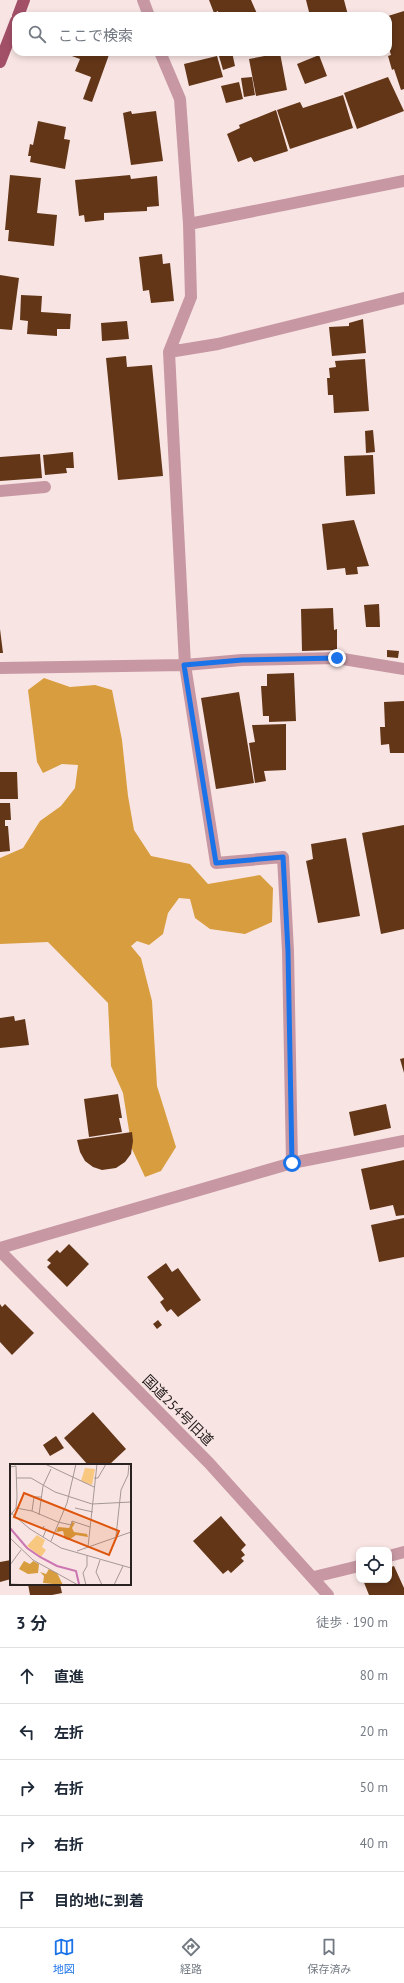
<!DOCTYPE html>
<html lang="ja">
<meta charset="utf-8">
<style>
:root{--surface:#fff;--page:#f2f2f3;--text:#1f2937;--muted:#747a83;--line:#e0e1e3;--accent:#1a73e8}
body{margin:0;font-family:"PT Sans","Noto Sans JP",sans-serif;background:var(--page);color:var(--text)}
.controls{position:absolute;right:12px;bottom:12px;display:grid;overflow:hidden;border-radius:8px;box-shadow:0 2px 6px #0003}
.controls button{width:36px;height:36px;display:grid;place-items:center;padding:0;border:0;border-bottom:1px solid var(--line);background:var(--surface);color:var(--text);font:20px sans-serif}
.stop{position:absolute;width:12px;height:12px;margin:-9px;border:3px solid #1a73e8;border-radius:50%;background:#fff}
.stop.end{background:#1a73e8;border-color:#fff;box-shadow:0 1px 4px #0008}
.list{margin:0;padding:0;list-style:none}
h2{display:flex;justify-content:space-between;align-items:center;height:52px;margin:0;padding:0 16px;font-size:17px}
h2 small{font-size:13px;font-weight:400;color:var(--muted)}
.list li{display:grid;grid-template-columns:26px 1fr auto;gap:12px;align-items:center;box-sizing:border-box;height:56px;padding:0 16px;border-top:1px solid var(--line)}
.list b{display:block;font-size:15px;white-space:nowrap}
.list em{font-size:13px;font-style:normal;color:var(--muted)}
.icon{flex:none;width:22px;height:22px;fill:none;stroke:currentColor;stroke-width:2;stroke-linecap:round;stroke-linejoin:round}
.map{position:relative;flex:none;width:404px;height:1595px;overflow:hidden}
.search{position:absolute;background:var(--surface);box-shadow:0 2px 6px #0003;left:12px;right:12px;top:12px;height:44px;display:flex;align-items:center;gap:10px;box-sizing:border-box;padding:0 14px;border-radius:12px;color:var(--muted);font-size:15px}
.sheet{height:332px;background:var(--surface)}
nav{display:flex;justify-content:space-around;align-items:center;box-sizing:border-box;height:56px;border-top:1px solid var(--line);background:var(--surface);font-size:11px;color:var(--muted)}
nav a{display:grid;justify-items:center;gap:2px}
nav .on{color:var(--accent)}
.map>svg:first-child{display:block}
.forest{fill:#d89d3e}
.building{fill:#633618}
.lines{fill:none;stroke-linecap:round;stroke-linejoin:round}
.minor{stroke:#c798a3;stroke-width:12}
.major{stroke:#a25068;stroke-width:12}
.route{stroke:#1a73e8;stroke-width:5}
.labels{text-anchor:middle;stroke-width:4;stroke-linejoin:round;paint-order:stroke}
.street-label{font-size:14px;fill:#292221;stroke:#f8e5e3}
.inset-river{fill:none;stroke:#cb76b2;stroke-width:2}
.inset-road{fill:none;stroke:#a59795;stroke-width:1}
.view{fill:#de560d;fill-opacity:0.15;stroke:#de560d;stroke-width:2}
.inset-edge{fill:none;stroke:#292221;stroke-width:2}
</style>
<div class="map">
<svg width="404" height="1595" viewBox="0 0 404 1595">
<rect width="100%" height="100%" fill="#f8e5e3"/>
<path class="forest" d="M44,678l26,9 25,-2 17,5 10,50 6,56 6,34 17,26 39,8 18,20 52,-9 13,13 -1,34 -27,12 -35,-5 -15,-11 -5,-19 -11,-1 -11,15 -5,21 -14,11 -12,-4 -6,5 10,12 11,43 5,85 19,61 -15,24 -16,6 -13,-28 -9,-56 -12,-27 -3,-63 -60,-61 -48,2v-86l23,-10 17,-27 21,-15 14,-18 3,-23 -16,-1 -19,9 -6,-11 -9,-72z"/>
<path class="building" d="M209,0h42l7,16h-39l-1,-5 -4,2z
M306,0h38l4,15 -38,1z
M404,11v78l-3,1 -7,-21 -2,1 -4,-14 3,-1 -3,-10v-29z
M61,52h49l-18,50 -9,-3 8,-22 -16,-6 5,-12z
M224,52h8l3,14 -12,4 -4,-14 5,-2z
M280,53l7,37 -31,6 -7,-37z
M319,55l8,21 -22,8 -8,-20z
M217,56l6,21 -34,9 -5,-22z
M252,77l3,18 -11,2 -3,-19z
M388,77l16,34 -47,18 -13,-36z
M239,82l4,17 -17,4 -5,-17z
M343,95l10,33 -63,21 -13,-39 23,-8 3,6z
M276,110l12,41 -34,11 -3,-5 -13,5 -11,-28 13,-6 -1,-3z
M131,111l1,3 24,-3 7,50 -32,4 -8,-52z
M38,121l28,6 -2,12 6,1 -5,29 -35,-7 1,-6h-3l2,-12 3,1z
M10,175l31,3 -4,35 20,2 -3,31 -46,-5 1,-11h-4z
M130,175l1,4 26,-3 2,30 -12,1v4l-43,2v7l-19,2 -1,-7 -5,1 -4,-36z
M162,254l1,10 7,-1 4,38 -23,2 -2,-13 -6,1 -4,-34z
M0,275l19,3 -7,52 -12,-1z
M21,295l21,1 -1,16 30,2 -1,15h-13v7l-30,-2 1,-13 -8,-1z
M363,319l3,34 -34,3 -3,-29 20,-1v-3z
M127,321l2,18 -27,2 -1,-18z
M126,356l1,11 25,-2 11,111 -45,4 -12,-122z
M365,359l4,52 -35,2 -1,-18h-5l-1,-17h3l-1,-10 7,-1 -1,-6z
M373,430l2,22 -9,1 -1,-22z
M73,452l1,16h-8l1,5 -22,2 -2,-20z
M40,454l2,24 -42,3v-24z
M373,455l2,39 -29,2 -2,-40z
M354,520l15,46 -12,1 1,7 -12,1 -1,-7 -18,2 -5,-46z
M379,604l1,23h-14l-2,-22z
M333,608l1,22 3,-1v21l-35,1 -1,-42z
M0,629l3,24h-3z
M387,650l12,1 -1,7 -11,-1z
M294,673l2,48 -27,1v-6h-6l-2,-30h6v-12z
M239,692l15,91 -38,6 -15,-91z
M404,701v52h-14l-1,-9 -8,1 -1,-18h5l-1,-25z
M286,724v46l-22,1 2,10 -11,2 -6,-40 6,-1 -3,-17z
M0,772h17l1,27h-18z
M0,803h10l1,17h-6v6h3l2,25 -10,1z
M404,825v104l-23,5 -19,-101z
M346,838l14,78 -42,7 -12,-62 7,-2 -2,-15z
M14,1016l1,5 10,-2 4,26 -29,3v-30z
M404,1058v15l-4,-14z
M118,1094l4,24h-3l3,14 -33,5 -5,-38z
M386,1104l5,24 -37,8 -5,-24z
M132,1132l1,9 -2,13 -6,8 -9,6 -14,2 -9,-3 -8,-6 -5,-9 -3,-12z
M404,1160v55l-8,1 -3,-11 -23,5 -9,-41z
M404,1218v39l-25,5 -8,-37z
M69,1244l20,20 -22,23 -20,-20 4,-4 -4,-3 10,-10 3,3z
M166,1263l6,9 6,-4 23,32 -23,17 -7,-8 -4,3 -7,-10 4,-3 -17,-22z
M0,1304l2,3 3,-3 29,29 -22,22 -12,-13z
M158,1320l4,5 -5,4 -4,-5z
M93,1412l33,37 -17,16h-21l-24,-27z
M56,1436l8,12 -14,8 -7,-11z
M221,1516l25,29 -5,5 4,5 -4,3 3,3 -13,12 -3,-3 -5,4 -30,-33z
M11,1560v19l-11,3v-20z
M394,1566l10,22v7h-35l-6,-15h26v-12z
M28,1584h32l2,9 -10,2h-22z"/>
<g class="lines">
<path class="minor" d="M143,0l6,16
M160,52l20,47 9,125 2,73 -22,55 16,313 31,198 67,-6 5,94 4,212
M189,224l215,-43
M169,352l49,-8 186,-46
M0,491l45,-4
M0,668l185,-3 57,-5 95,-2 67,11
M0,1248l292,-85 112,-22
M0,1251l209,212 119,132
M389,1556l15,-4
M314,1577l45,-11"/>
<path class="major" d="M18,16l6,-16
M0,62l16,-41"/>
</g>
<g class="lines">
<path class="route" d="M292,1163l-4,-212 -5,-94 -67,6 -32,-198 58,-5 95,-2"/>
</g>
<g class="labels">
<g class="street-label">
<text transform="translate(178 1410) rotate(45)" y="5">国道254号旧道</text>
</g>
</g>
<g transform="translate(10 1464)">
<rect width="121" height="121" fill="#f8e5e3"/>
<path d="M75,4l10,1 -3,16 -11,-4zM27,71l8,5 -3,7 4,3 -5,7 -14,-11z" fill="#f8c780"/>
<path d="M62,58l3,1 -3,5 2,4 13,2 1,3 -12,-2 -7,5 -4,-1 -2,-8 -7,1 2,-5 11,1zM14,97l6,3 3,-3 6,3 -1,9 -10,1 -9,-5zM39,105l8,4 6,12 -20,-2 1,-7 -4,-4 6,2z" fill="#d89d3e"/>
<path class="inset-river" d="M0,64l17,20 13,9 17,9 19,5 3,13"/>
<path class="inset-road" d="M35,0l49,23M0,3l6,-1 1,31 -1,11 -6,8M6,14h15l24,14 37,12 39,-2M84,14h4l8,-14M6,44l16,3 26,11 13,3 1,-4 18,6M65,44l18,4M22,47l2,-14h8M0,48l20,17 31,19 70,20M29,51l4,-29 8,-17M106,72l5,-46 7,-15 1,-11M33,73l3,-7 -3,-1 1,-3M0,74l23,22 45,25M41,77l16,-38 9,-39M78,83l9,-83M67,87l54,-19M90,96l-4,12 6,13M0,101l11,-15M0,120l20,1M76,121l-3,-12 4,-7v-10M104,121l9,-19"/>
<path class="view" d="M14,29l95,38 -10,24 -95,-38z"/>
<rect width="121" height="121" class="inset-edge"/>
</g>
</svg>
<div class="controls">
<button><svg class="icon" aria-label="locate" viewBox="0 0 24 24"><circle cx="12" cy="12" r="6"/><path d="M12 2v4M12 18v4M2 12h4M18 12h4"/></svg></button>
</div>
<div class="stop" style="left:292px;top:1163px"></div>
<div class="stop end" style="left:337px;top:658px"></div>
<div class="search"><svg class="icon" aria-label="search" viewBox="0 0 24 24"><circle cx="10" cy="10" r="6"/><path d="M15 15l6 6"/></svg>ここで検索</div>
</div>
<section class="sheet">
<h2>3 分<small>徒歩 · 190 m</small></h2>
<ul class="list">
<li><svg class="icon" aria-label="ahead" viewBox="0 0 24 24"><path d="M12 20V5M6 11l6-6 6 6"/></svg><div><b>直進</b></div><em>80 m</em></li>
<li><svg class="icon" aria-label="left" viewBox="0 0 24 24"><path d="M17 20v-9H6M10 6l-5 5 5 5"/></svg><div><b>左折</b></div><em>20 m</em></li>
<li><svg class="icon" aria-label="right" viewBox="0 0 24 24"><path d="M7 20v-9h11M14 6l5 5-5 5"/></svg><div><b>右折</b></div><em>50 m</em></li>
<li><svg class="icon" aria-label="right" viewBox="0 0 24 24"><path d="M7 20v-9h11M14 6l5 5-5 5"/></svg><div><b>右折</b></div><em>40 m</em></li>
<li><svg class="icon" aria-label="arrive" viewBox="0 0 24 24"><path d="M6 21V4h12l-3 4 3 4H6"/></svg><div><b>目的地に到着</b></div></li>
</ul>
</section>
<nav>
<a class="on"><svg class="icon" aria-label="map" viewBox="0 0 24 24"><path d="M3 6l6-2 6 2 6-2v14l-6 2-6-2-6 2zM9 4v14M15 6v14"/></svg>地図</a>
<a><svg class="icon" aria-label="directions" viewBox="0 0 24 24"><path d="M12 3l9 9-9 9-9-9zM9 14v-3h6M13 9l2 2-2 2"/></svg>経路</a>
<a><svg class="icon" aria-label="saved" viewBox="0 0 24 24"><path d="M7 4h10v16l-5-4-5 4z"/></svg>保存済み</a>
</nav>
